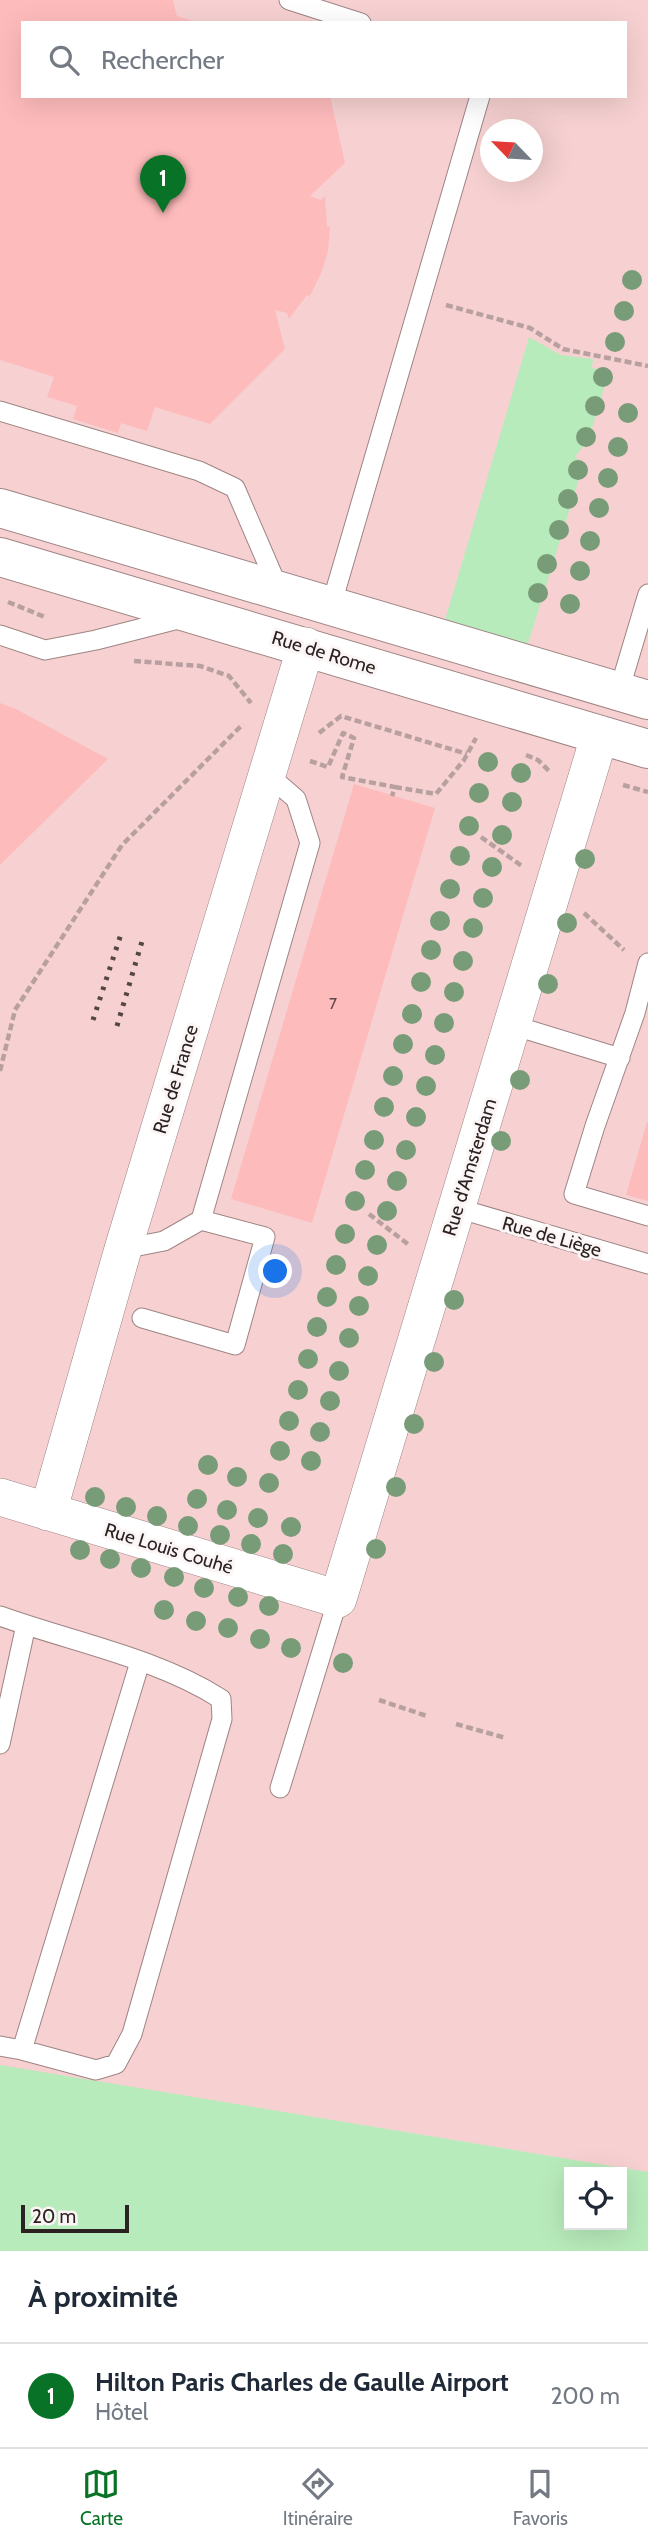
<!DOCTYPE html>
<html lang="fr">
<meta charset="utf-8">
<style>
:root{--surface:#fff;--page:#f2f2f3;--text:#1f2937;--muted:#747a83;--line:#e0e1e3;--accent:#087326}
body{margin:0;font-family:Cabin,sans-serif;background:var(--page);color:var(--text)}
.controls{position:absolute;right:21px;bottom:21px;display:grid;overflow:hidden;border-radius:0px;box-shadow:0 7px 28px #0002}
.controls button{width:63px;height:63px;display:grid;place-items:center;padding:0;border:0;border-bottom:2px solid var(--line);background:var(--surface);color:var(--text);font:35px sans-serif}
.compass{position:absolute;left:480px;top:119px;width:63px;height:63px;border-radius:50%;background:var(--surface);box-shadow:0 7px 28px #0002;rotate:295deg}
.scale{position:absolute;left:21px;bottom:18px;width:108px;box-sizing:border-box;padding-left:7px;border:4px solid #2d2222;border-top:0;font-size:19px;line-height:24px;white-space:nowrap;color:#2d2222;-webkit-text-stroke:5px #fbf5f5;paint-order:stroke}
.you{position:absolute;left:276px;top:1272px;width:24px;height:24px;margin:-18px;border:5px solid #fff;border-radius:50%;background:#1a73e8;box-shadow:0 0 0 10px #1a73e833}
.badge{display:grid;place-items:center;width:46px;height:46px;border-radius:50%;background:var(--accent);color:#fff;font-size:23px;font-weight:700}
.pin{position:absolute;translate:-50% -58px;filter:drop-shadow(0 2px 4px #0008)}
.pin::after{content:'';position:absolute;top:37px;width:24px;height:21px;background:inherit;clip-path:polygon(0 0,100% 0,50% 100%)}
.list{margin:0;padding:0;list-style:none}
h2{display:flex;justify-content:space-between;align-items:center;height:91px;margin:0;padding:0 28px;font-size:30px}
h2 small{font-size:23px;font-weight:400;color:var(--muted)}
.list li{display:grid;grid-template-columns:46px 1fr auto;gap:21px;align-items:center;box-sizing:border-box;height:105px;padding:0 28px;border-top:2px solid var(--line)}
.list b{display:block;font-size:26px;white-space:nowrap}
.list p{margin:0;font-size:23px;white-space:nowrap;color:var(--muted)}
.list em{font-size:23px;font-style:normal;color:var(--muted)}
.icon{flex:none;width:38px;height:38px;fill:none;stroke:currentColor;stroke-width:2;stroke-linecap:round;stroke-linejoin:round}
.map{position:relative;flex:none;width:648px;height:2251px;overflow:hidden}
.search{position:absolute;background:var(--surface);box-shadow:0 7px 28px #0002;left:21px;right:21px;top:21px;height:77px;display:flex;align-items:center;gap:18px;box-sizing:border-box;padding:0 24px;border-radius:0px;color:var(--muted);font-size:26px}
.sheet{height:196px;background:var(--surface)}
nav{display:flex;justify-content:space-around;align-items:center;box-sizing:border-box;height:98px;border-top:2px solid var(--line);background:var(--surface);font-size:19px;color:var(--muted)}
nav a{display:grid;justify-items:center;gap:4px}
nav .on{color:var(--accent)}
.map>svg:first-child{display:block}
.built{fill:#f7d1d1;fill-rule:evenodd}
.green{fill:#b8ebbb;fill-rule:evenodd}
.building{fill:#febbbc}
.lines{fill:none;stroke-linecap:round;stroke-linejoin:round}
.lane-casing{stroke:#9f8484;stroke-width:21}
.street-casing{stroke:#9f8484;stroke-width:38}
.secondary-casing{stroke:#9f8484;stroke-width:40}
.path{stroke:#b8a0a1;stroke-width:4.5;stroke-dasharray:7 3.5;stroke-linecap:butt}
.lane{stroke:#fff;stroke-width:19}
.street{stroke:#fff;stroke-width:37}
.secondary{stroke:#fff;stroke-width:38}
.rail{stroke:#544646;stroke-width:5;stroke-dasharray:3.5 7;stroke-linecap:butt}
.tree{fill:#799c78}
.labels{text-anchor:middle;stroke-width:6;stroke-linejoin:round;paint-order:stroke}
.number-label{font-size:16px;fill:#614848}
.street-label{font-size:19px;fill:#2d2222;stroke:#fbf5f5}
</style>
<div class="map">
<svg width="648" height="2251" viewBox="0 0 648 2251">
<rect width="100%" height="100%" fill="#ffe1e2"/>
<path class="built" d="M0,0h648v2251h-648zM23,23h602v73h-602zM490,130h42v42h-42zM569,2172h53v53h-53z"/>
<path class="green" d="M529,337l32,18 32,4 -1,9 17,3 -20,68 -14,18 9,6 -57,184 -82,-27z
M0,2065l648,107v79h-648zM569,2172h53v53h-53z"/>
<path class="building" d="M0,0h173l4,16 19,6 -173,1v73h307l15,67 -35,33 11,4 4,-4 2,30 3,1 -2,24 -6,20 -12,25 -3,-1 -18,24 -2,-6 -12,-3 10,39 -75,75 -55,-17 -8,24 -26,-8 -3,10 -45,-14 4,-13 -30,-9 7,-20 -54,-17z
M0,703l16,6 92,50 -108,106z
M354,784l81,24 -123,415 -81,-24z
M647,1122h1v79l-22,-6z"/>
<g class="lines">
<defs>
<path id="lane" d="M289,0l72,23
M0,411l199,60 36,17 44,102
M331,606l149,-510
M0,635l45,15 51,-10 86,-22
M619,691l29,-97
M648,963l-13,50 -40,113 -21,68 74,22
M512,1025l108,33
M457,1208l191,56
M123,1249l41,-8 37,-21 109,-377 -14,-44 -29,-25
M142,1318l93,27 30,-108 -64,-17
M0,1616c72,26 157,42 221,83l1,20 -90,315 -16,30 -20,6 -74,-20 -22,-4
M0,1744l26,-119
M280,1788l58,-189
M22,2050l118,-388"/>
<path id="street" d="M0,1497l338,102 256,-845 4,-20
M48,1512l75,-263 183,-603"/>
<path id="secondary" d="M0,508l648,192
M0,557l648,192"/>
</defs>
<use href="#lane" class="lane-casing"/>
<use href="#street" class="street-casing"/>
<use href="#secondary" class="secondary-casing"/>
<path class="path" d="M446,305l84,23 33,21 85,17
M8,602l37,15
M134,661l66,5 29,10 22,27
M319,733l22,-17 126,38
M526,755l12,5 12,12
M310,761l18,6 15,-34 11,5 -12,39 53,10 -3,9
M623,785l25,7
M395,787l41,7 28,-34 12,-22
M481,837l41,29
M584,913l40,37
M0,1071l15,-61 107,-165 121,-121
M369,1214l40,31
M379,1700l48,16
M456,1724l50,14"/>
<use href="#lane" class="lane"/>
<use href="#street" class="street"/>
<use href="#secondary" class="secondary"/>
<path class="rail" d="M93,1020l29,-89
M117,1026l26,-88"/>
</g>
<g class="tree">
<circle cx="632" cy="280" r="10"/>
<circle cx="624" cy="311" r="10"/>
<circle cx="615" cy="342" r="10"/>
<circle cx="603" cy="377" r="10"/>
<circle cx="595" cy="406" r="10"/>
<circle cx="628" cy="413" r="10"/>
<circle cx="586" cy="437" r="10"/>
<circle cx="618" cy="447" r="10"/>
<circle cx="578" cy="470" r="10"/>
<circle cx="608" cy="478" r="10"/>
<circle cx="568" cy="499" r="10"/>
<circle cx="599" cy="508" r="10"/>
<circle cx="559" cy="530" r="10"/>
<circle cx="590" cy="541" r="10"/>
<circle cx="547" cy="564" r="10"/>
<circle cx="580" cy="571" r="10"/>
<circle cx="538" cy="593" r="10"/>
<circle cx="570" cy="604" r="10"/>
<circle cx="488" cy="762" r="10"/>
<circle cx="521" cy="773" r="10"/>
<circle cx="479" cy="793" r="10"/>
<circle cx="512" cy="802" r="10"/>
<circle cx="469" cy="826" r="10"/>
<circle cx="502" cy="835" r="10"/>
<circle cx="460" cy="856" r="10"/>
<circle cx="585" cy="859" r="10"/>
<circle cx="492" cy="867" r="10"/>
<circle cx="450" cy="889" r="10"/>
<circle cx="483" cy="898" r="10"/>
<circle cx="440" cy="921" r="10"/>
<circle cx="567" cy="923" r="10"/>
<circle cx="473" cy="928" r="10"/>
<circle cx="431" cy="950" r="10"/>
<circle cx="463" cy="961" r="10"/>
<circle cx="421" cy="982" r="10"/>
<circle cx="548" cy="984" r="10"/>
<circle cx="454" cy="992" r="10"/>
<circle cx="412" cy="1014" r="10"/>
<circle cx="444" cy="1023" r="10"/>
<circle cx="403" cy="1044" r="10"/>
<circle cx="435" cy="1055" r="10"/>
<circle cx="393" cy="1076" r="10"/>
<circle cx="520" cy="1080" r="10"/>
<circle cx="426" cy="1086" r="10"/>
<circle cx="384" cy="1107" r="10"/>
<circle cx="416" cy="1117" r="10"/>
<circle cx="374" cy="1140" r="10"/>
<circle cx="501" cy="1141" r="10"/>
<circle cx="406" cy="1150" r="10"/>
<circle cx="365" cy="1170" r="10"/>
<circle cx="397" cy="1181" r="10"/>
<circle cx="355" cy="1201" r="10"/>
<circle cx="387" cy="1211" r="10"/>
<circle cx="345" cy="1234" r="10"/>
<circle cx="377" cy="1245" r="10"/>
<circle cx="336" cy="1265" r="10"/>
<circle cx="368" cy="1276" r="10"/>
<circle cx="327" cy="1297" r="10"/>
<circle cx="454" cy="1300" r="10"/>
<circle cx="359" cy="1306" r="10"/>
<circle cx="317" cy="1327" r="10"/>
<circle cx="349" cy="1338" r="10"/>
<circle cx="308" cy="1359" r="10"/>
<circle cx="434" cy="1362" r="10"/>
<circle cx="339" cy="1371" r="10"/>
<circle cx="298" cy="1390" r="10"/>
<circle cx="330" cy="1401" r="10"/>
<circle cx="289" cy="1421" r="10"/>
<circle cx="414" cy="1424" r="10"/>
<circle cx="320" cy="1432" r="10"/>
<circle cx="280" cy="1451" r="10"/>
<circle cx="311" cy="1461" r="10"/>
<circle cx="208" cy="1465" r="10"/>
<circle cx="237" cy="1477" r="10"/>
<circle cx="269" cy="1483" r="10"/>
<circle cx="396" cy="1487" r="10"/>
<circle cx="95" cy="1497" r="10"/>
<circle cx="197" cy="1499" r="10"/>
<circle cx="126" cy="1507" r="10"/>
<circle cx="227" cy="1510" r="10"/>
<circle cx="157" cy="1516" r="10"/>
<circle cx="258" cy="1518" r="10"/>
<circle cx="188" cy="1526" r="10"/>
<circle cx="291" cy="1527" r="10"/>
<circle cx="220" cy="1535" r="10"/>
<circle cx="251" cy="1544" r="10"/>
<circle cx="376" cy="1549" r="10"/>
<circle cx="80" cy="1550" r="10"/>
<circle cx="283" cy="1554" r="10"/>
<circle cx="110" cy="1559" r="10"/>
<circle cx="141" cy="1568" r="10"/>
<circle cx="174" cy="1577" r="10"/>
<circle cx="204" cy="1588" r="10"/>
<circle cx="238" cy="1597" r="10"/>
<circle cx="269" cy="1606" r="10"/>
<circle cx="164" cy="1610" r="10"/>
<circle cx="196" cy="1621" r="10"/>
<circle cx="228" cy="1628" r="10"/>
<circle cx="260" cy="1639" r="10"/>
<circle cx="291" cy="1648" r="10"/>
<circle cx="343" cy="1663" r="10"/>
</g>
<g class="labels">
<g class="number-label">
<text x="333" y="1009">7</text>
</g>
<g class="street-label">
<text transform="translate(324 652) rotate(17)" y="7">Rue de Rome</text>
<text transform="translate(175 1079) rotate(-73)" y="7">Rue de France</text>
<text transform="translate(469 1167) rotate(-73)" y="7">Rue d'Amsterdam</text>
<text transform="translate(552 1236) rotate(16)" y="7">Rue de Liège</text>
<text transform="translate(169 1548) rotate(17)" y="7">Rue Louis Couhé</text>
</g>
</g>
</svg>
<div class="controls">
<button><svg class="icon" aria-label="locate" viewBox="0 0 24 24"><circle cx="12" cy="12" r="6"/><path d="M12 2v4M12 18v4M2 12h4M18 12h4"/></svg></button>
</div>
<svg class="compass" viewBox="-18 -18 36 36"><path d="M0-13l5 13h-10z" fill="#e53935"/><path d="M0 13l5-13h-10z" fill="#747a83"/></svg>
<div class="scale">20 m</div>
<div class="you"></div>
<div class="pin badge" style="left:163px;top:213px">1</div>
<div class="search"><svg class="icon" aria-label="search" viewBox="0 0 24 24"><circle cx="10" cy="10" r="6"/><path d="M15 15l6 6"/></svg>Rechercher</div>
</div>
<section class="sheet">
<h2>À proximité<small></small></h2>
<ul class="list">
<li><span class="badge">1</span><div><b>Hilton Paris Charles de Gaulle Airport</b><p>Hôtel</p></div><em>200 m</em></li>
</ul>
</section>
<nav>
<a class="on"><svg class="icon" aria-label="map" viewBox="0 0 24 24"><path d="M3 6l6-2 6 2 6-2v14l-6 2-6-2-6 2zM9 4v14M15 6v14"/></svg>Carte</a>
<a><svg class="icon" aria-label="directions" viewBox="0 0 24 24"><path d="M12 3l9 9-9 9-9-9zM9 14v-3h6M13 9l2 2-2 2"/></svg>Itinéraire</a>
<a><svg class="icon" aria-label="saved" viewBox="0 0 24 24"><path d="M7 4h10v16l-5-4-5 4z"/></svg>Favoris</a>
</nav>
